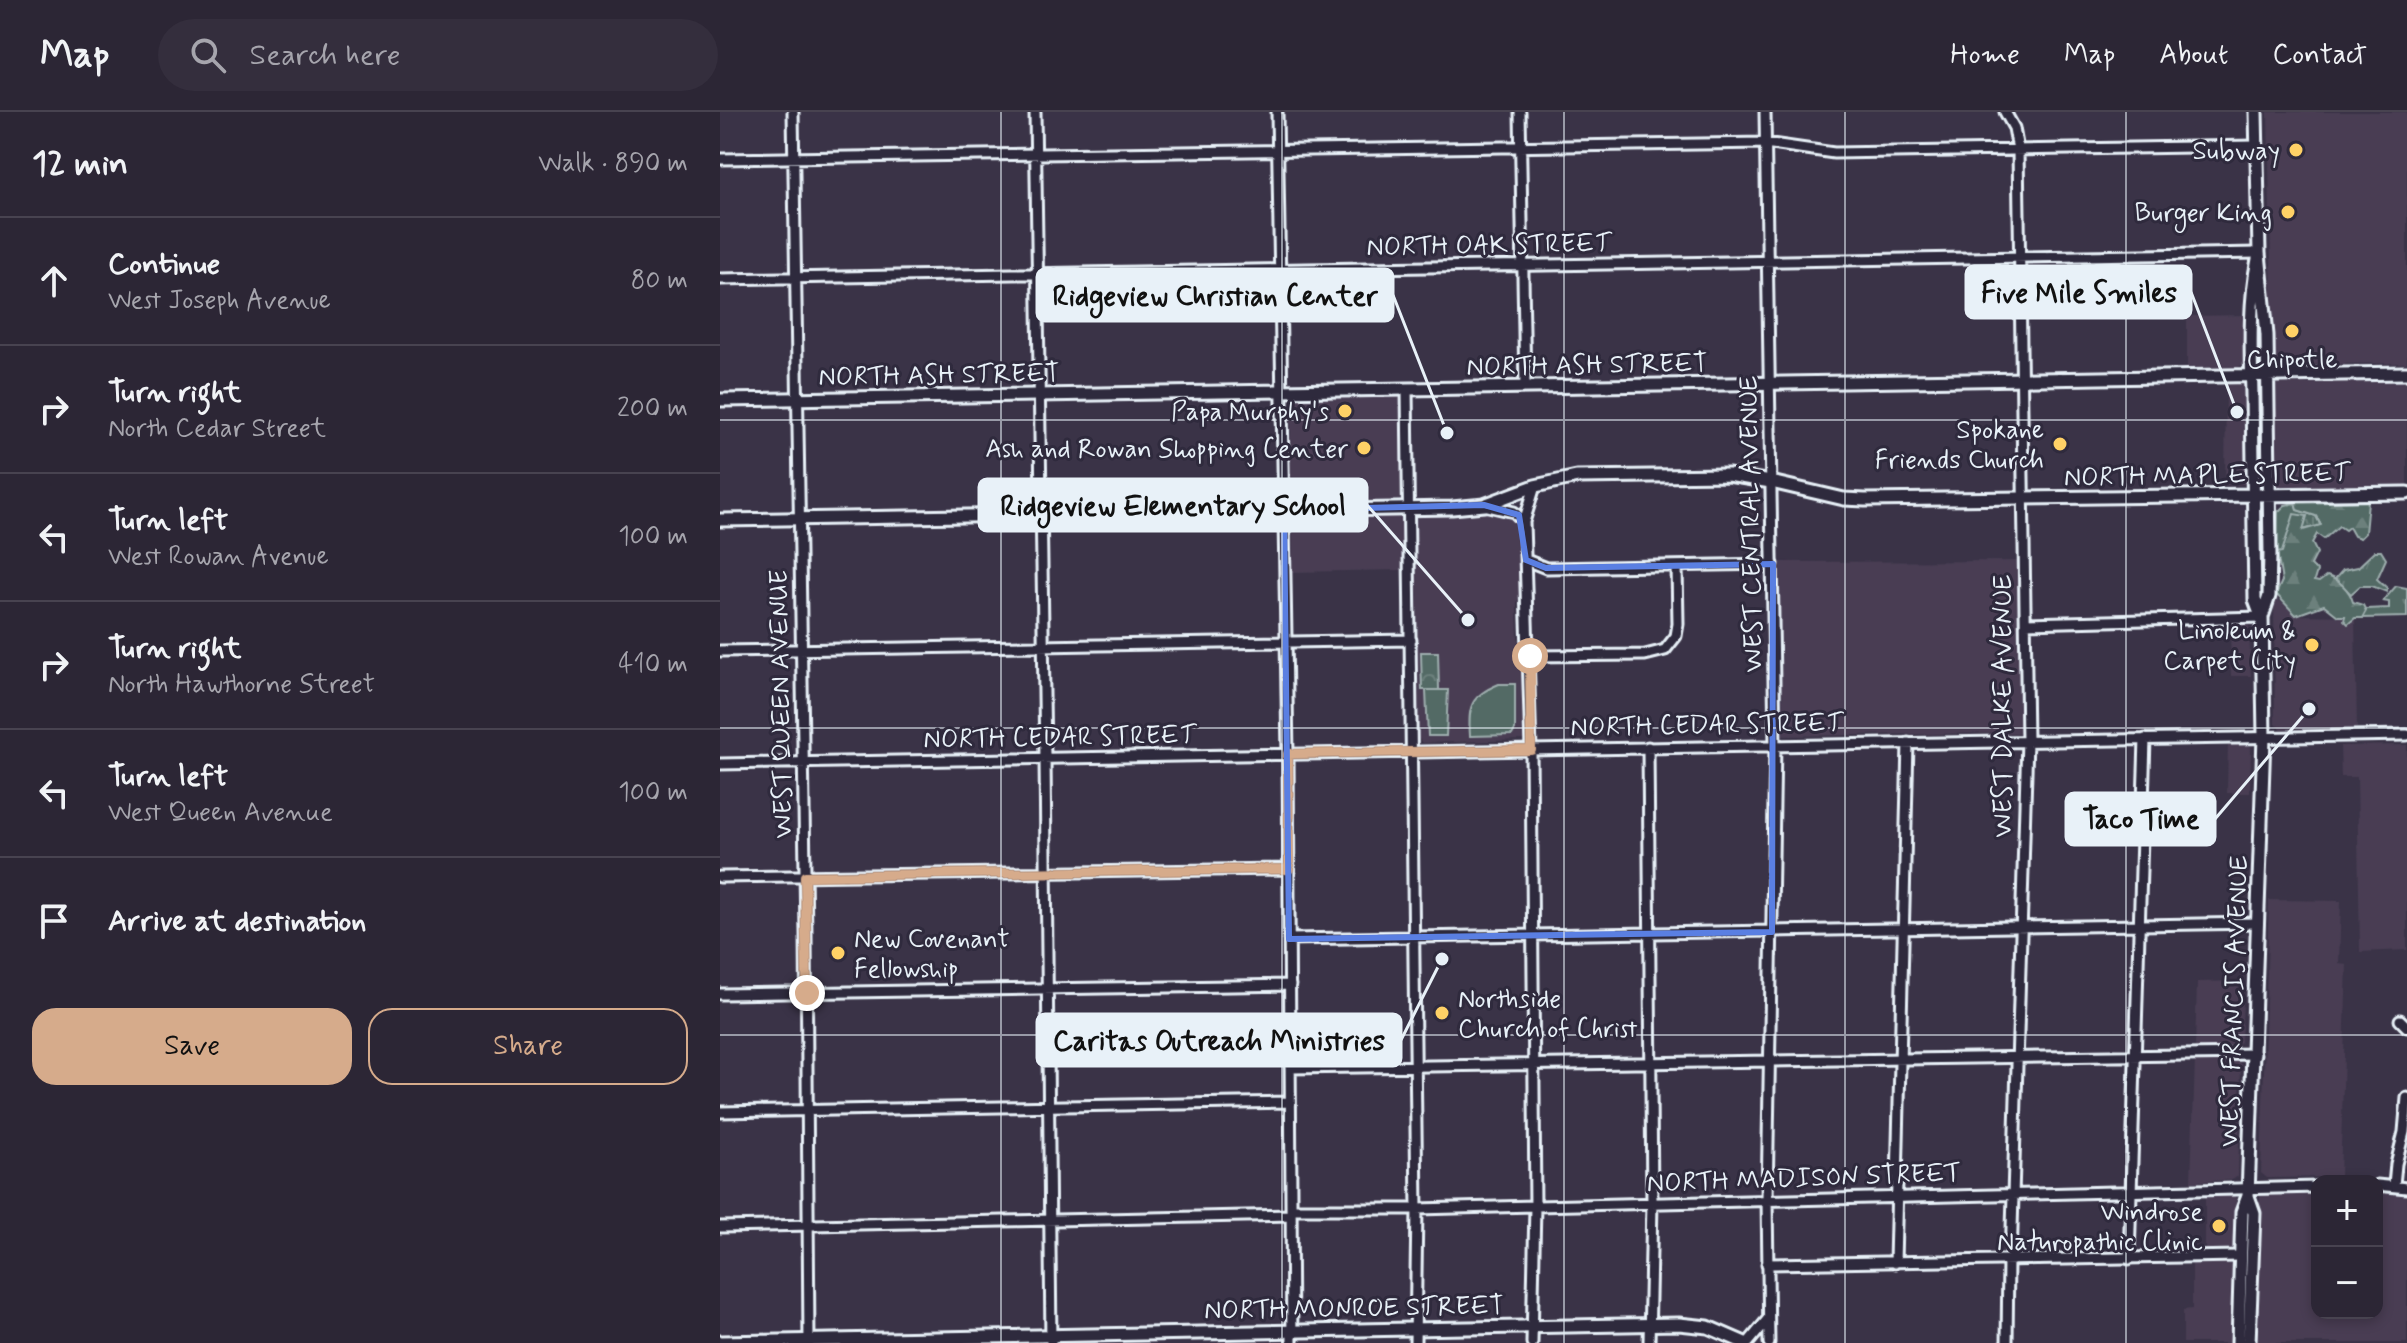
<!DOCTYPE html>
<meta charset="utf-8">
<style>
:root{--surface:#2c2635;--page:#342e3d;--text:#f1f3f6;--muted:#a6a5ad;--line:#484350;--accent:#d6ab8b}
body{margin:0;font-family:Mynerve,sans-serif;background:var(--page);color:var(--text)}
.controls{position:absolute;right:24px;bottom:24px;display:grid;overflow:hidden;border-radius:16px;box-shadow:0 4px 12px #0003}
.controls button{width:72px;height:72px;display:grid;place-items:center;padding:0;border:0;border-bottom:2px solid var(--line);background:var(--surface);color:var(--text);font:40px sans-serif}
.stop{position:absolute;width:24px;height:24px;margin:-18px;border:6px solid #d6ab8b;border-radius:50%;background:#fff}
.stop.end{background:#d6ab8b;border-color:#fff;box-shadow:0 2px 8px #0008}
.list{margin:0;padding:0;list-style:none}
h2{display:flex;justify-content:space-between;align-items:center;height:104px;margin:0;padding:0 32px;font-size:34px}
h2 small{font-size:26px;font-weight:400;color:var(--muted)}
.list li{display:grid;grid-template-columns:52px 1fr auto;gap:24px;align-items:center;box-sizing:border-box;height:128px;padding:0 32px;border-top:2px solid var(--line)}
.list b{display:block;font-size:30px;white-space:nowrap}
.list p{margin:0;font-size:26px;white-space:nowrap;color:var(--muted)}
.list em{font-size:26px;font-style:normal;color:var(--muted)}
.actions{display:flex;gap:16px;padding:24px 32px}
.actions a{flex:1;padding:18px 0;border:2px solid var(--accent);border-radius:24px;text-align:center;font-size:28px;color:var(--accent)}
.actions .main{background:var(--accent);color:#111}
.icon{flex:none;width:44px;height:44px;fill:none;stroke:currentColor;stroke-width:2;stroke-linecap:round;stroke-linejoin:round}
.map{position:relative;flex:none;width:1687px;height:1231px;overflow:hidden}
header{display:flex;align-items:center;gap:48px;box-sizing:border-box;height:112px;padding:0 40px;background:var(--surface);border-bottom:2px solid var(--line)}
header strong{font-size:38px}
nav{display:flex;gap:44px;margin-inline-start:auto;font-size:28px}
.search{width:560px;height:72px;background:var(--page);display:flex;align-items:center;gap:20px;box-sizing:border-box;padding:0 28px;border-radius:44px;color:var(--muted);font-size:30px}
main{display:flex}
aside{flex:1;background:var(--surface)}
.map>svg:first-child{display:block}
.built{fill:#483e53}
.grass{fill:url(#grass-tufts);stroke:#9eaeae;stroke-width:2}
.forest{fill:url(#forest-firs);stroke:#9eaeae;stroke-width:2}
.park{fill:url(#park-crowns);stroke:#9eaeae;stroke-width:2}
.pitch{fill:#536a65;stroke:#9eaeae;stroke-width:2}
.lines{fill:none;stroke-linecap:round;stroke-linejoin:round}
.minor-casing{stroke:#e8f1f8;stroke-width:15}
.major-casing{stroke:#e8f1f8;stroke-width:17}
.minor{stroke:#2f2a3d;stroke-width:9}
.major{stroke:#2f2a3d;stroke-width:11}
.route{stroke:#d6ab8b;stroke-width:10}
.marked{fill:none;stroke:#5a7fe2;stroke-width:6;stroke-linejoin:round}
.grid{fill:none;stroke:#e8f1f8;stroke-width:2;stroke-opacity:0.55}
.poi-dot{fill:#ffd166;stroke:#2f2a3d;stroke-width:3}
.labels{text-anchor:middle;stroke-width:6;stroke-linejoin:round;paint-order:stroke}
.poi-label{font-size:26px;fill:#e8f1f8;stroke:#2f2a3d;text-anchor:end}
.street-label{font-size:26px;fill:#e8f1f8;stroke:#2f2a3d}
.leader{fill:none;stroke:#e8f1f8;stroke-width:3}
.callout-dot{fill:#e8f1f8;stroke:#2f2a3d;stroke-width:3}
.callout{fill:#e8f1f8;stroke:#e8f1f8;stroke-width:3}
.callout-label{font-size:28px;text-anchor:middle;font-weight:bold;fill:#111}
</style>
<header>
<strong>Map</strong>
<div class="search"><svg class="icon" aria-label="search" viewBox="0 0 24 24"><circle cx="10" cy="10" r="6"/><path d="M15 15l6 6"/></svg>Search here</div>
<nav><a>Home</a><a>Map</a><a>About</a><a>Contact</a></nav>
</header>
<main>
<aside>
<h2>12 min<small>Walk · 890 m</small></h2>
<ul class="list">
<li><svg class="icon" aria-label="ahead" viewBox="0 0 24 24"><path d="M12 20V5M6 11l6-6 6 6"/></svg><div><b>Continue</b><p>West Joseph Avenue</p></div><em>80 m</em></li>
<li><svg class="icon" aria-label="right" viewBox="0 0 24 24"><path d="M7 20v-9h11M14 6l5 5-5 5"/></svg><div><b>Turn right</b><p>North Cedar Street</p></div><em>200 m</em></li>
<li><svg class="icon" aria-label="left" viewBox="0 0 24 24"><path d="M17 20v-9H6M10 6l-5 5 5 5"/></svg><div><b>Turn left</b><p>West Rowan Avenue</p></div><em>100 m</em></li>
<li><svg class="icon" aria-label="right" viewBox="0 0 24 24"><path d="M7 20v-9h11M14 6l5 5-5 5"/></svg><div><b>Turn right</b><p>North Hawthorne Street</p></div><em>410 m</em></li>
<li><svg class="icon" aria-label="left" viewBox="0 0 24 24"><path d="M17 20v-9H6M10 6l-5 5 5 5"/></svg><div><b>Turn left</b><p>West Queen Avenue</p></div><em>100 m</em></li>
<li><svg class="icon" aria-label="arrive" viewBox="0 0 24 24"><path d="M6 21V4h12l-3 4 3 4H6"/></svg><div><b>Arrive at destination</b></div></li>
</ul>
<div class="actions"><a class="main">Save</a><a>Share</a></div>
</aside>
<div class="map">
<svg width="1687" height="1231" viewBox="0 0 1687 1231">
<defs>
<pattern id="grass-tufts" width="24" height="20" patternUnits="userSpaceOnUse" patternTransform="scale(2)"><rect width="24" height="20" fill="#536a65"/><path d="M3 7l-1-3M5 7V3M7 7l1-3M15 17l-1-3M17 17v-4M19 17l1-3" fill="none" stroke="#6c807c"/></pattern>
<pattern id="forest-firs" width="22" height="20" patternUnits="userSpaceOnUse" patternTransform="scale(2)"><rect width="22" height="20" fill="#536a65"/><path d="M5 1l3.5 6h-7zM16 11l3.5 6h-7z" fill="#6c807c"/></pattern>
<pattern id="park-crowns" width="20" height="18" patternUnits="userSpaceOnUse" patternTransform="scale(2)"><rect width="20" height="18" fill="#536a65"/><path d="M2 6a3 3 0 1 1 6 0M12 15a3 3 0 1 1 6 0" fill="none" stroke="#6c807c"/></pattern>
</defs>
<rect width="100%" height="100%" fill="#3a3347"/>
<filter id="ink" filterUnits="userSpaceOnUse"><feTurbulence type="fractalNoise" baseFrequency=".0125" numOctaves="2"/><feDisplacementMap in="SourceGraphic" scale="16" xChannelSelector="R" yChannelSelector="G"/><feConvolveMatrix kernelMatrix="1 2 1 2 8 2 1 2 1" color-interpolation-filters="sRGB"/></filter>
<g filter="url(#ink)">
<path class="built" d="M1548,0h139v251l-123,2 -9,-3 -2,-7z
M1527,203v43l-3,6 -6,3 -51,1v-52z
M1687,269v104l-132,2 -1,-103z
M1506,270h17l4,4v98l-22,1z
M676,283l6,5 -1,100 -107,3 -3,-4v-101z
M788,400l8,3 4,10 1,67 -4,11 1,34 5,12 1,91 -102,3 -3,-4 -3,-222 6,-3z
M680,402l3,6 -1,50 -110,2 1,-55z
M1298,449l3,168 -2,4 -236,3 -4,-174z
M1554,484l22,19 56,1 3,2 2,110 -75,1 -7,-5z
M1510,511h15l4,3 2,50h-20z
M1508,630l18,1 5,4 -1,46h-23z
M1687,633v205l-47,2 -3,-175h-16l-1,-31z
M1549,788l72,1 -2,63 8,1 -7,212 -73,1 -6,-5z
M1524,869l-3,61 -8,5 -38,1 2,-66z
M1515,945l6,8 -3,111 -6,4 -41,2 4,-124z
M1657,1079l30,2v150h-153l6,-147 7,-3 50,-1v121h60z
M1485,1081h26l5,3 -1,48 -5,6 -25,1z
M1505,1150l6,2 3,6 -4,73h-47v-33l9,-1v-46z"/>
<path class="grass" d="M1575,391l2,7 19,6 5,10 -19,4 1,-7 -11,2 -10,28h-5l1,-41 7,-7z
M1655,439h6l5,8 -9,20 10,9v4l-15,-6h-12l-9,8 -16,-15 8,-9 15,-3z
M1676,474l11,2v29l-45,1 4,-9 23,-1v-6l-6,-1z"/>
<path class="forest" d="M1648,389l-3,32 -5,5 -6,-2 -5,-9 -4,3 -6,-4 -15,13 -7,-5 -5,9 5,10 -6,12 6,6 -3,10 5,1 8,-6c12,4 23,14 26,26l10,3 3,6 -4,7h-7l-7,6 -4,-4 1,-4h-7l-14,-11 -28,10 -20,-21 6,-13 -5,-28 5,-1 12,-38 13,2 -4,14 18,-5 -5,-9 -19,-6 -2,-7z"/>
<path class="park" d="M701,540h17l1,38h-17z"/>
<path class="pitch" d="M779,572h16v46l-3,5 -42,1c-2,-30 0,-40 29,-52z
M706,578h22l-2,46h-18z"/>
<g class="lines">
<defs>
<path id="minor" d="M73,0l13,821 3,410
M315,0l10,646 6,585
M557,0l11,642 4,589
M800,0l5,275
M1045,0l10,633 -8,454 2,144
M1285,0l9,16 4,22 9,590 -16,521
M0,47l1045,-16 69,10 423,-7
M0,167l1539,-26
M687,277l10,820 -2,134
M764,393l30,7 10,10
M806,448l20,8 227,-4
M1306,511l236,-6
M0,539l691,-11
M810,544l115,-1 20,-5 11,-14 2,-12 -1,-58
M928,635l4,456 -3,140
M0,652l1687,-29
M0,765l569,-8
M569,827l969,-16
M0,882l570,-9
M1680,908l7,7
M570,956l965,-14
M0,1000l570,-10
M1657,1073l30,3
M1674,1073l2,-21 8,-32 3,-34
M571,1097h126l900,-22
M0,1115l571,-12
M1409,1147l16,-520
M1175,1151l13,-520
M1047,1152l473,-8
M812,1231l3,-137 -4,-456 -7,-228 11,-36
M1028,1231l20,-24
M1287,1231l1,-82"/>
<path id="major" d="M1538,147c-9,44 -7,92 -6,136 1,69 2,137 3,205l6,16
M0,288l1687,-27
M0,408l732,-12 32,-3 51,-19 42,-9 151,-2 43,7 73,17 21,1 542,-7
M1528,1084l6,17 -5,130
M0,1230l959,-18 29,3 37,16
M1518,1231l4,-131 6,-16 16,-459 -2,-120 7,-21 1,-42 -3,-219 -8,-82 -3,-141"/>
</defs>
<use href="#minor" class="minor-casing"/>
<use href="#major" class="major-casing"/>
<use href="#minor" class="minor"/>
<use href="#major" class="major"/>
</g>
</g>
<g class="lines" filter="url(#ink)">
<path class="route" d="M87,881l-2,-117 484,-7 -1,-115 243,-4 -1,-94"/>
</g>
<path class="marked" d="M764,393l35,10 7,45 20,8 227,-4 -1,368 -483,7 -5,-429z"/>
<path class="grid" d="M281,0v1231M562,0v1231M844,0v1231M1125,0v1231M1406,0v1231M0,308h1687M0,616h1687M0,923h1687"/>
<g class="poi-dot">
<circle cx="1576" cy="38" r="8"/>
<circle cx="1568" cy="100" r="8"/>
<circle cx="1572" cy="219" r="8"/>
<circle cx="625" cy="299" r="8"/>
<circle cx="1340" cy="332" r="8"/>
<circle cx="644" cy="336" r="8"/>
<circle cx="1592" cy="533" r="8"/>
<circle cx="118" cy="841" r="8"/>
<circle cx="722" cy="901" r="8"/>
<circle cx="1499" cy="1114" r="8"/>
</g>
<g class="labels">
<g class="poi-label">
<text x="1560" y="47">Subway</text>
<text x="1552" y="109">Burger King</text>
<text x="1572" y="256" text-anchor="middle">Chipotle</text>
<text x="609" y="308">Papa Murphy's</text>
<text x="1324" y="326">Spokane<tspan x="1324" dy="30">Friends Church</tspan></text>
<text x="628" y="345">Ash and Rowan Shopping Center</text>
<text x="1576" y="527">Linoleum &amp;<tspan x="1576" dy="30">Carpet City</tspan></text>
<text x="134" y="835" text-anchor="start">New Covenant<tspan x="134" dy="30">Fellowship</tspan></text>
<text x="738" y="895" text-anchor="start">Northside<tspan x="738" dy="30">Church of Christ</tspan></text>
<text x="1483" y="1108">Windrose<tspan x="1483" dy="30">Naturopathic Clinic</tspan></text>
</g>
<g class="street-label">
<text transform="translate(769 132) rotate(-1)" y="9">NORTH OAK STREET</text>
<text transform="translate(867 252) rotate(-1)" y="9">NORTH ASH STREET</text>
<text transform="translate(219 262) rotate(-1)" y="9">NORTH ASH STREET</text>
<text transform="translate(1487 362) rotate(-1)" y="9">NORTH MAPLE STREET</text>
<text transform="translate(1030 412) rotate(-91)" y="9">WEST CENTRAL AVENUE</text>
<text transform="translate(60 592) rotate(-91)" y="9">WEST QUEEN AVENUE</text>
<text transform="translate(1282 594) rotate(-90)" y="9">WEST DALKE AVENUE</text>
<text transform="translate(987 612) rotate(-1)" y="9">NORTH CEDAR STREET</text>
<text transform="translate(340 624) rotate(-1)" y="9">NORTH CEDAR STREET</text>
<text transform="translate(1513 889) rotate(-88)" y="9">WEST FRANCIS AVENUE</text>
<text transform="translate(1084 1065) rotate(-2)" y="9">NORTH MADISON STREET</text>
<text transform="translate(634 1195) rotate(-1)" y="9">NORTH MONROE STREET</text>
</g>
</g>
<path class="leader" d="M1517 300L1471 180M727 321L673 183M748 508L647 393M1589 597L1495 707M722 847L681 928"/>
<g class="callout-dot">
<circle cx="1517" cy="300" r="8"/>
<circle cx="727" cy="321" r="8"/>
<circle cx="748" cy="508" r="8"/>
<circle cx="1589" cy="597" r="8"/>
<circle cx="722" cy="847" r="8"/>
</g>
<g class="callout">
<rect x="1246" y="154" width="225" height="52" rx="8"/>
<rect x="317" y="157" width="356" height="52" rx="8"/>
<rect x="259" y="367" width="388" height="52" rx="8"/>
<rect x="1346" y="681" width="149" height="52" rx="8"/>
<rect x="317" y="902" width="364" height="52" rx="8"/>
</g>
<g class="callout-label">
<text x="1359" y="190">Five Mile Smiles</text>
<text x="495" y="193">Ridgeview Christian Center</text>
<text x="453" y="403">Ridgeview Elementary School</text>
<text x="1421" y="716">Taco Time</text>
<text x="499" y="938">Caritas Outreach Ministries</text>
</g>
</svg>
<div class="controls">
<button>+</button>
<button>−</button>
</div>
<div class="stop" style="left:810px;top:544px"></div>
<div class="stop end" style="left:87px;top:881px"></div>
</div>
</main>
